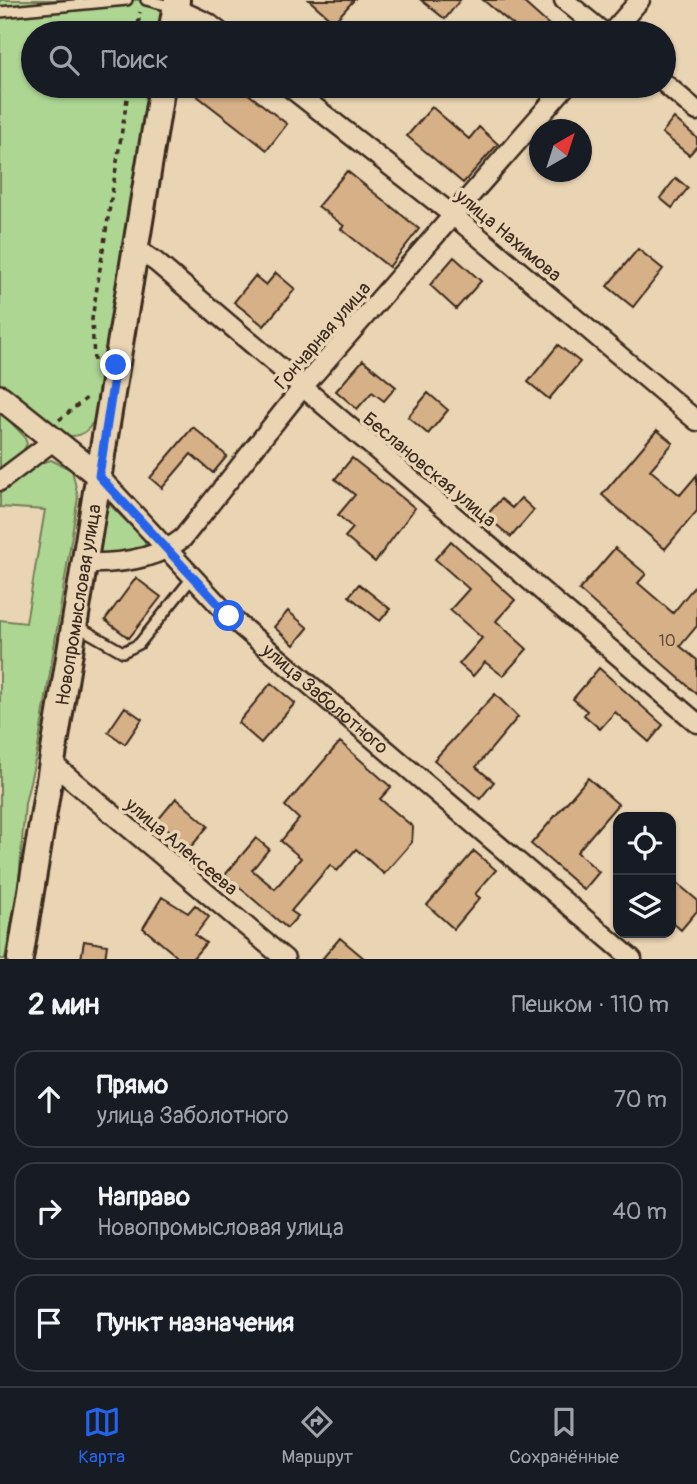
<!DOCTYPE html>
<html lang="ru">
<meta charset="utf-8">
<style>
:root{--surface:#171b24;--page:#242831;--text:#f1f3f6;--muted:#9ea1a6;--line:#363941;--accent:#2563eb}
body{margin:0;font-family:Pangolin,sans-serif;background:var(--page);color:var(--text)}
.controls{position:absolute;right:21px;bottom:21px;display:grid;overflow:hidden;border-radius:14px;box-shadow:0 2px 5px #0004}
.controls button{width:63px;height:63px;display:grid;place-items:center;padding:0;border:0;border-bottom:2px solid var(--line);background:var(--surface);color:var(--text);font:35px sans-serif}
.compass{position:absolute;left:529px;top:119px;width:63px;height:63px;border-radius:50%;background:var(--surface);box-shadow:0 2px 5px #0004;rotate:39deg}
.stop{position:absolute;width:21px;height:21px;margin:-16px;border:5px solid #2563eb;border-radius:50%;background:#fff}
.stop.end{background:#2563eb;border-color:#fff;box-shadow:0 2px 7px #0008}
.list{margin:0;padding:0;list-style:none}
h2{display:flex;justify-content:space-between;align-items:center;height:91px;margin:0;padding:0 28px;font-size:30px}
h2 small{font-size:23px;font-weight:400;color:var(--muted)}
.list li{display:grid;grid-template-columns:46px 1fr auto;gap:21px;align-items:center;box-sizing:border-box;height:98px;margin:0 14px 14px;padding:0 14px;border:2px solid var(--line);border-radius:21px}
.list b{display:block;font-size:26px;white-space:nowrap}
.list p{margin:0;font-size:23px;white-space:nowrap;color:var(--muted)}
.list em{font-size:23px;font-style:normal;color:var(--muted)}
.icon{flex:none;width:38px;height:38px;fill:none;stroke:currentColor;stroke-width:2;stroke-linecap:round;stroke-linejoin:round}
.map{position:relative;flex:none;width:697px;height:959px;overflow:hidden}
.search{position:absolute;background:var(--surface);box-shadow:0 2px 5px #0004;left:21px;right:21px;top:21px;height:77px;display:flex;align-items:center;gap:18px;box-sizing:border-box;padding:0 24px;border-radius:38px;color:var(--muted);font-size:26px}
.sheet{height:427px;background:var(--surface)}
nav{display:flex;justify-content:space-around;align-items:center;box-sizing:border-box;height:98px;border-top:2px solid var(--line);background:var(--surface);font-size:19px;color:var(--muted)}
nav a{display:grid;justify-items:center;gap:4px}
nav .on{color:var(--accent)}
.map>svg:first-child{display:block}
.green{fill:#add693;stroke:#748058;stroke-width:2}
.building{fill:#d6b087;stroke:#3b2a1e;stroke-width:2}
.lines{fill:none;stroke-linecap:round;stroke-linejoin:round}
.service-casing{stroke:#3b2a1e;stroke-width:14}
.minor-casing{stroke:#3b2a1e;stroke-width:23}
.tertiary-casing{stroke:#3b2a1e;stroke-width:28}
.secondary-casing{stroke:#3b2a1e;stroke-width:30}
.path{stroke:#3b2a1e;stroke-width:3.5;stroke-dasharray:5 5;stroke-linecap:butt}
.service{stroke:#e9d4b3;stroke-width:9}
.minor{stroke:#e9d4b3;stroke-width:18}
.tertiary{stroke:#e9d4b3;stroke-width:23}
.secondary{stroke:#e9d4b3;stroke-width:24}
.route{stroke:#2563eb;stroke-width:9}
.labels{text-anchor:middle;stroke-width:7;stroke-linejoin:round;paint-order:stroke}
.number-label{font-size:16px;fill:#624c38}
.street-label{font-size:19px;fill:#3b2a1e;stroke:#e9d4b3}
</style>
<div class="map">
<svg width="697" height="959" viewBox="0 0 697 959">
<rect width="100%" height="100%" fill="#e9d4b3"/>
<filter id="ink" filterUnits="userSpaceOnUse"><feTurbulence type="fractalNoise" baseFrequency=".0143" numOctaves="2"/><feDisplacementMap in="SourceGraphic" scale="14" xChannelSelector="R" yChannelSelector="G"/><feConvolveMatrix kernelMatrix="1 2 1 2 8 2 1 2 1" color-interpolation-filters="sRGB"/></filter>
<g filter="url(#ink)">
<path class="green" d="M0,0h167l-6,33h-128v53h119l-56,329c-7,20 -21,26 -40,17l-56,-47z
M0,411l24,25 3,8 -9,17 -18,14z
M51,460l21,10 6,27 -40,251 -13,55 -6,79 -14,77h-5v-339l26,3 19,-113 -45,-3v-13l40,-31z
M110,505l35,35v10l-47,5 6,-45z"/>
<path class="building" d="M309,0h45l-20,22z
M421,0h39l-15,19z
M483,0h38l37,33h-35z
M203,86h35l49,38 -20,26 -71,-55z
M432,107l37,32 10,-12 19,17 -35,39 -56,-47z
M674,118l23,20v8l-8,9 -27,-22z
M347,171l72,58 -30,38 -48,-38 3,-3 -26,-20z
M676,178l12,10 -16,20 -12,-10z
M638,249l25,20 -30,38 -26,-21z
M454,257l27,24 -25,28 -26,-24z
M276,273l19,16 -31,37 -30,-24 21,-26 11,9z
M558,345l22,17 -31,37 -21,-17z
M363,360l33,27 -12,14 -12,-9 -15,17 -21,-18z
M428,393l20,17 -20,24 -20,-17z
M193,427l34,29 -14,17 -22,-19 -29,34 -12,-10z
M657,430l16,13 -23,27 30,25 17,-20v36l-32,38 -63,-54z
M352,458l63,50 -40,54 -30,-25 8,-9 -15,-13 17,-20 -20,-16z
M521,498l13,12 -23,27 -25,-21 15,-17 11,9z
M451,541l64,59 -19,21 31,28 -24,27 -18,-14 -12,14 -14,-12 23,-26 -32,-28 19,-21 -34,-30z
M615,548l31,26 -8,9 35,30 24,-30v43l-17,20 17,14v34l-118,-104z
M136,578l25,19 -32,41 -24,-18z
M359,584l31,25 -10,12 -31,-25z
M288,611l20,17 -14,17 -20,-18z
M599,668l64,57 -14,17 -34,-30 -15,17 -16,-14 3,-4 -14,-12z
M271,683l24,20 -34,40 -23,-20z
M495,694l23,23 -42,50 18,15 -14,17 -46,-39z
M125,707l17,12 -17,25 -17,-12z
M340,742l51,45 -11,12 33,28 -1,15 -28,32 -28,-25 -19,22 -7,-6 -39,46 7,5 -11,12 -62,-53 31,-37 13,11 -17,21 23,19 26,-31 -20,-17 18,-22 -14,-13z
M588,778l30,26 -41,48 22,20 -15,18 -53,-46z
M176,798l32,28 -17,21 -34,-26z
M474,851l22,19 -21,24 5,4 -26,31 -27,-24z
M671,878l26,22v11l-16,19 -10,-9z
M162,897l26,16 7,-8 14,12 -14,18 11,8 -14,16h-12l-37,-31z
M340,938l25,21h-43z
M84,941l23,4 -2,14h-24z"/>
<g class="lines">
<defs>
<path id="service" d="M146,0l28,7
M0,12l127,-12
M77,626l46,26 16,-8 53,-66"/>
<g id="minor">
<path d="M564,0l40,33"/>
<path d="M175,8l33,15 13,10"/>
<path d="M611,33l29,-33"/>
<path d="M664,83l33,28"/>
<path d="M288,86l166,130 243,205"/>
<path d="M135,248l21,14 541,461"/>
<path id="s1" d="M99,476l130,140 403,343"/>
<path d="M0,481l53,-40"/>
<path d="M85,563c34,1 71,-3 98,-25l119,-150 264,-302"/>
<path d="M53,764l232,195"/>
</g>
<path id="tertiary" d="M0,397l99,79"/>
<g id="secondary">
<path d="M171,33l6,-33"/>
<path id="s2" d="M20,959l142,-873"/>
</g>
</defs>
<use href="#service" class="service-casing"/>
<use href="#minor" class="minor-casing"/>
<use href="#tertiary" class="tertiary-casing"/>
<use href="#secondary" class="secondary-casing"/>
<path class="path" d="M137,33l3,-21
M94,361l-2,-42 37,-233
M59,420l29,-23"/>
<use href="#service" class="service"/>
<use href="#minor" class="minor"/>
<use href="#tertiary" class="tertiary"/>
<use href="#secondary" class="secondary"/>
</g>
</g>
<g class="lines" filter="url(#ink)">
<path class="route" d="M116,365l-17,111 130,140"/>
</g>
<g class="labels">
<g class="number-label">
<text x="667" y="646">10</text>
</g>
<g class="street-label">
<text transform="translate(509 235) rotate(40)" y="7">улица Нахимова</text>
<text transform="translate(322 335) rotate(-49)" y="7">Гончарная улица</text>
<text transform="translate(430 469) rotate(40)" y="7">Беслановская улица</text>
<text dy="7" stroke="none"><textPath href="#s2" startOffset="359">Новопромысловая улица</textPath></text>
<text dy="7" stroke="none"><textPath href="#s1" startOffset="318">улица Заболотного</textPath></text>
<text transform="translate(182 846) rotate(40)" y="7">улица Алексеева</text>
</g>
</g>
</svg>
<div class="controls">
<button><svg class="icon" aria-label="locate" viewBox="0 0 24 24"><circle cx="12" cy="12" r="6"/><path d="M12 2v4M12 18v4M2 12h4M18 12h4"/></svg></button>
<button><svg class="icon" aria-label="layers" viewBox="0 0 24 24"><path d="M12 4l9 5-9 5-9-5zM3 14l9 5 9-5"/></svg></button>
</div>
<svg class="compass" viewBox="-18 -18 36 36"><path d="M0-13l5 13h-10z" fill="#e53935"/><path d="M0 13l5-13h-10z" fill="#9ea1a6"/></svg>
<div class="stop" style="left:229px;top:616px"></div>
<div class="stop end" style="left:116px;top:365px"></div>
<div class="search"><svg class="icon" aria-label="search" viewBox="0 0 24 24"><circle cx="10" cy="10" r="6"/><path d="M15 15l6 6"/></svg>Поиск</div>
</div>
<section class="sheet">
<h2>2 мин<small>Пешком · 110 m</small></h2>
<ul class="list">
<li><svg class="icon" aria-label="ahead" viewBox="0 0 24 24"><path d="M12 20V5M6 11l6-6 6 6"/></svg><div><b>Прямо</b><p>улица Заболотного</p></div><em>70 m</em></li>
<li><svg class="icon" aria-label="right" viewBox="0 0 24 24"><path d="M7 20v-9h11M14 6l5 5-5 5"/></svg><div><b>Направо</b><p>Новопромысловая улица</p></div><em>40 m</em></li>
<li><svg class="icon" aria-label="arrive" viewBox="0 0 24 24"><path d="M6 21V4h12l-3 4 3 4H6"/></svg><div><b>Пункт назначения</b></div></li>
</ul>
</section>
<nav>
<a class="on"><svg class="icon" aria-label="map" viewBox="0 0 24 24"><path d="M3 6l6-2 6 2 6-2v14l-6 2-6-2-6 2zM9 4v14M15 6v14"/></svg>Карта</a>
<a><svg class="icon" aria-label="directions" viewBox="0 0 24 24"><path d="M12 3l9 9-9 9-9-9zM9 14v-3h6M13 9l2 2-2 2"/></svg>Маршрут</a>
<a><svg class="icon" aria-label="saved" viewBox="0 0 24 24"><path d="M7 4h10v16l-5-4-5 4z"/></svg>Сохранённые</a>
</nav>
